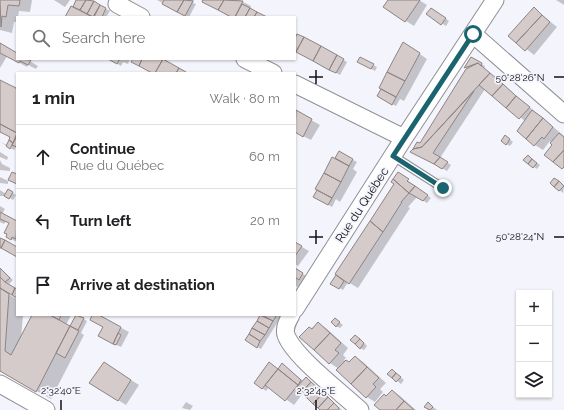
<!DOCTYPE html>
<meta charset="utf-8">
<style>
:root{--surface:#fff;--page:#f2f2f2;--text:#202124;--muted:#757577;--line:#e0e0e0}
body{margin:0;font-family:Raleway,sans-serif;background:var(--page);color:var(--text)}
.controls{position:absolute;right:12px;bottom:12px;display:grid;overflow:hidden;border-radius:0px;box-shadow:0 1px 3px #0004}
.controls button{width:36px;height:36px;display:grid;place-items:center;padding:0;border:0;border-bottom:1px solid var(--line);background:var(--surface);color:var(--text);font:20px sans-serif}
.stop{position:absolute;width:12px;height:12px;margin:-9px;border:3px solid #1a6470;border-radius:50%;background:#fff}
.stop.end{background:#1a6470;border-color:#fff;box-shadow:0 1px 4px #0008}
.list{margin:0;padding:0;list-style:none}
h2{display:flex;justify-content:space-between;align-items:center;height:52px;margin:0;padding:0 16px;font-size:17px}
h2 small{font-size:13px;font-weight:400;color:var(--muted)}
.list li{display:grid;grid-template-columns:26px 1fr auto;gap:12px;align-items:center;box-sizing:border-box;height:64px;padding:0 16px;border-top:1px solid var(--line)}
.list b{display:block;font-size:15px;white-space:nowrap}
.list p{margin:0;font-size:13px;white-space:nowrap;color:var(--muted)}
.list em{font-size:13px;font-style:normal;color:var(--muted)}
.icon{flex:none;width:22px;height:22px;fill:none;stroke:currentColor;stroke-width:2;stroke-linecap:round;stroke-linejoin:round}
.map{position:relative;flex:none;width:564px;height:410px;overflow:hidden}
.search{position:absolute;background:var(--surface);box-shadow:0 1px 3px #0004;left:16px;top:16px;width:280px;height:44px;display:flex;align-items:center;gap:10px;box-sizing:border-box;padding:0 14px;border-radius:0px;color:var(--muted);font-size:15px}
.panel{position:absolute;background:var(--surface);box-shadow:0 1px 3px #0004;left:16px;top:72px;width:280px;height:244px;border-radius:0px}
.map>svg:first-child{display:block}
.shadow{fill:#0003}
.building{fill:#d5cbca;stroke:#8d8483}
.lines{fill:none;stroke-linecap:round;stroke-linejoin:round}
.lane-casing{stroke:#909097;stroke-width:10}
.street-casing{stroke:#909097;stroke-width:19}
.lane{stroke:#fff;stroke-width:8}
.street{stroke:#fff;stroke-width:17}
.route{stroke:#1a6470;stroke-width:5}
.ticks{fill:none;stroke:#111114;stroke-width:1.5}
.labels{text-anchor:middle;stroke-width:3.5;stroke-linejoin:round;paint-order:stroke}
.street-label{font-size:12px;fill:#111114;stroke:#f4f4fc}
.ticks-label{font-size:10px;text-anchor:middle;fill:#111114;stroke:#f4f4fc;stroke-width:3.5;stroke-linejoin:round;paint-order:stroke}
</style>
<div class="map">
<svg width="564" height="410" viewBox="0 0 564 410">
<rect width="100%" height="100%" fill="#f4f4fc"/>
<path class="shadow" d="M0,0h32l-2,12 -11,-1 -2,11h-3l-2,11 -12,-3z
M54,0h16l-5,7z
M77,0h13l20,11 -4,6h-40z
M157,0h37l-1,3 3,1 -7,13z
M201,0h38l12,6 -1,3 15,8h-33z
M389,0h30l8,5 -13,21 -30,-19z
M556,0h8v5l-3,-2z
M534,9l23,18 -23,28 -24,-19z
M435,11l14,10 -3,5 -19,-12z
M295,33l52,29 -7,13 -45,-25z
M0,44l17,10v5h9l12,7 -2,3 -8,-4 -1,2 -20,-11 -7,12z
M411,48l16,11 -23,42 -4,-2 -4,7 -18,-10z
M471,58l14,8 -1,2 10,9 70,59v33l-12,-27 -2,-1 -7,9 -8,-5 -10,-24 -40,-32 -45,69 11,7 -4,6 -35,-19 8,-7 47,-76 -1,-1z
M109,59h21l-2,5 -5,-2 -2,4z
M360,59l17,8 -2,4 -16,-9z
M0,81l17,8v57l-3,4 -14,-8 7,3 4,-8 -11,-6z
M295,111l25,14 -9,15 -16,-8z
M509,139l4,3 -3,4 -4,-2z
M0,152l8,5 -1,3 -7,-3z
M339,153l18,9 -4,7 4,3 -17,30 -4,-3 -4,8 -17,-10z
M528,156l12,9 -3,4 -3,-2z
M0,160l2,4 8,4v3l-10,-1z
M398,173l33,25 -4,5 -10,-6 -9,10 2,1 -52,80 -10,-6 -5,8 -11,-7 9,-6 54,-93z
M0,177l8,4v3l-8,-1z
M558,181l6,5 -1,7 -12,-10z
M0,190l6,4 2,-4 8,5 -3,5 -6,-4h-7z
M0,206l5,3 -3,5 15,8v20l-10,-5 3,-14 -4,-2 -2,3 -4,-2z
M295,243l14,8 -11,15 -3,-2z
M0,268l13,12 -5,5 9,5v7l-10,-6 -1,2 11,6v16h6l-2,23 12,-23h38l-5,10 5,2 6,-12 10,6 -6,12 3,2 -33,64 -51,-29z
M295,269l11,7 -7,12 -4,-3z
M93,315h4l32,17 -8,15 -13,-6 -4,-14z
M261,315h21l-21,34 -15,-9z
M335,319l8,6 -3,3 -4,-2z
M318,323l8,5 22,20 -5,7 3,3 -2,2 6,3 5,-6 8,5 23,21 -6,6 3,3 -8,10 -8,-5 -28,-28 -9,-6 -29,-26z
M359,338l8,8 -3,4 -4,-2z
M282,364l21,17h6l33,29h-20l-19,-17 -9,12 -25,-18 -3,4 -11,-8 23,-13z
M112,368l27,17 -13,20 -8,-5z
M392,370l12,10 -3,4 -13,-10z
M393,391l7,5 16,14h-35l6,-13z
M186,402l7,4 -3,4 -8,-2z
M429,403l3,3 5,4h-9l-3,-3z"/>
<path class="building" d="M0,0h20l-1,6 -11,-1 -2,12 -4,-1 -1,11z
M76,0h10l-6,10 -7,-3z
M86,0l8,1 -7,13 -7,-4z
M164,0h20l-7,12 -15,-8z
M184,0l9,1 -8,15 -8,-4z
M203,0h21l-6,10 -16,-8z
M224,0l19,1 -8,16h-4l-13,-7z
M388,0h32l-15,22 -22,-15z
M94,1l6,4 -7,12 -6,-3z
M242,4l8,4 -5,9h-10z
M100,5l6,3 -4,9h-8z
M71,6l22,11h-28z
M534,7l8,8 -26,28 -8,-7z
M250,8l7,4 -3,5h-9z
M431,8l15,10 -5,7 -15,-11z
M257,12l10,5h-13z
M542,15l8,7 -25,29 -9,-8z
M297,34l7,3 -8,15 -1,-14z
M304,37l17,9 -8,15 -17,-9z
M403,42l17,11 -15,28 -18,-9z
M0,43l17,10v6l14,1 -3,5 -8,-4 -1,2 -19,-10z
M321,46l16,9 -8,15 -16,-9z
M337,55l7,4 -8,14 -7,-3z
M360,57l14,7 -3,5 -14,-7z
M471,57l11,6 -1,3 -3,-3 -14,5z
M108,59h9l2,1 -2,4z
M133,59h9l-3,7 -8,-4z
M142,59h21l-8,14h-3l-13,-7z
M163,59l16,9 -3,5h-21z
M478,63l12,10 -68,74 -9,2 4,-7 3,1 46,-74z
M179,68l7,4v1h-10z
M387,72l18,9 -9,16 -17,-9z
M490,73l13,11 -11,12 -13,-11z
M0,80l16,8 1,3v42l-17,-9z
M503,84l13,12 -10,12 -14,-12z
M381,89l15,8 -4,8 -15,-9z
M474,91l-41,62 7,4 -6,7 -24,-12 3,-3 9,-2z
M516,96l14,11 -11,12 -13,-11z
M296,110l16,9 -9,18 -8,-5z
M532,110l11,8 -17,21 -9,-8z
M543,118l10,9 -9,12 -2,-2 -8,9 -8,-7z
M0,124l17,9 -4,10 -4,-3 1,-3 -10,-5z
M559,133l5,4v13l-11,12 -9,-7 8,-10 -2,-2z
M505,135l5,4 -4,6 -5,-4z
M17,136v11l-5,-2z
M9,140l4,3 -3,6 -4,-3z
M564,150v17l-2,2 -9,-7z
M339,151l14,8 -4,7 -14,-8z
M528,155l4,4 -4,5 -5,-4z
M332,157l17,9 -8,16 -17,-9z
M440,157l8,5 -6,7 -8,-5z
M532,159l5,4 -4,5 -5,-4z
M12,172l5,2v10l-9,-4z
M398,172l11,7 -2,2 8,5 -6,7 -16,-14z
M324,173l17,9 -9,16 -17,-9z
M554,178l5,3 -5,6 -4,-4z
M393,179l16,14 -8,9h1l-19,30 -13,-11 24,-37 -3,-2z
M559,181l5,5 -5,5 -5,-4z
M415,186l13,9 -5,6 -14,-8z
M8,189l5,3 -4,7 -5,-3z
M317,190l15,8 -4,7 -15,-8z
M0,212l17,9 -1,18 -4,-2 -1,3 -5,-3 1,-3 -3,-1 5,-10 -9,-4z
M370,221l13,11 -34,52 -14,-10z
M0,238l5,2 -4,8h-1z
M5,240l12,7v10l-16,-9z
M295,242l7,4 -7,10z
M0,268l10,10 -5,4 -5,-5z
M295,268l8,5 -4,7 -4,-3z
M336,275l8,6 -5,8 -9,-5z
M0,277l5,5 10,6 -3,7 -12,-7z
M0,288l9,6 -4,57 6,4 21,-40h18l20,11 -34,66 -36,-21z
M15,288l2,1v9l-5,-3z
M50,315h11l-2,5z
M76,315l8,3 -6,12 -8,-4z
M92,315h7l22,12 -8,17 -15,-8 5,-9 -13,-7z
M260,315l13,6 -4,7 -12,-7z
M262,315h15l-4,6z
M335,318l5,4 -4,5 -5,-5z
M257,321l12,7 -4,7 -13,-7z
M318,322l12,11 -16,17 -15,-13 10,-10 3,2z
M70,326l9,5 -14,27 -9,-5z
M252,328l13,7 -5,6 -11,-7z
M118,333l3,2 -5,10 -3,-1z
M330,333l11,10 -6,7 4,3 -10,11 -15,-14z
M249,334l11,7 -3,7 -12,-8z
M355,335l5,4 -5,5 -5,-4z
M360,339l4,4 -4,6 -5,-5z
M355,356l12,11 -16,17 -15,-14 10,-10 3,2z
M104,362l27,18 -13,21 -29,-18z
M269,362l9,7 -16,20 -8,-6z
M282,363l19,17 -3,5 -20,-16z
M367,367l12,11 -6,6 3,3 -10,11 -15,-14z
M278,369l20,16 -13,16 -20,-16z
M392,369l4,4 -4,5 -5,-4z
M396,373l5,4 -5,5 -4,-4z
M306,377l5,5 -10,11 -5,-5z
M311,382l6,5 -10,11 -6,-5z
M317,387l6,6 -10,11 -6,-6z
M392,390l12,11 -8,9h-16l-6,-5 10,-11 2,2z
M323,393l5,4 -10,11 -5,-4z
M328,397l6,6 -7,7h-7l-2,-2z
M404,401l10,9h-18z
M428,402l5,5 -3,3 -6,-3z
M334,403l5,5 -1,2h-11z"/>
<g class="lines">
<defs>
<path id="lane" d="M393,156l50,32"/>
<path id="street" d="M117,4l24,13
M473,34l91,80
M245,59l28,14
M295,84l109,54
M295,309l109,-171 91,-138
M291,315c-3,5 -7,14 -5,20 8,22 56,58 74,75
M0,384l46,26"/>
</defs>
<use href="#lane" class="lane-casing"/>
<use href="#street" class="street-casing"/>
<use href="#lane" class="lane"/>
<use href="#street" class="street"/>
</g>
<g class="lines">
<path class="route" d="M443,188l-50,-32 80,-122"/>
</g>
<path class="ticks" d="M316,70v14M309,77h14M554,77h10M316,230v14M309,237h14M554,237h10M61,400v10M316,400v10"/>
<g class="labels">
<g class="street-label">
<text transform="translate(362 205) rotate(-57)" y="4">Rue du Québec</text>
</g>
</g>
<g class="ticks-label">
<text x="520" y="81">50°28'26"N</text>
<text x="520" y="240">50°28'24"N</text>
<text x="61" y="394">2°32'40"E</text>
<text x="316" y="394">2°32'45"E</text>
</g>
</svg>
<div class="controls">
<button>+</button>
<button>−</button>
<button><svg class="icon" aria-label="layers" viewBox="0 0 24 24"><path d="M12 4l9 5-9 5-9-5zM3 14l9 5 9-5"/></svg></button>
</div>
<div class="stop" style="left:473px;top:34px"></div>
<div class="stop end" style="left:443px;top:188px"></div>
<div class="search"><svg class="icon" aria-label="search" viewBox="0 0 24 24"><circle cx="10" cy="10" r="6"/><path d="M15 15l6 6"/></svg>Search here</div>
<section class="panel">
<h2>1 min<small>Walk · 80 m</small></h2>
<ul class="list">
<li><svg class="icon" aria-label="ahead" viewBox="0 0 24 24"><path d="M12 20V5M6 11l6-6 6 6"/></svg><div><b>Continue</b><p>Rue du Québec</p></div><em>60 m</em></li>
<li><svg class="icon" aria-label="left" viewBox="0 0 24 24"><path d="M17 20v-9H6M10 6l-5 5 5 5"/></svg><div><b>Turn left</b></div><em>20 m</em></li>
<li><svg class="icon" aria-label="arrive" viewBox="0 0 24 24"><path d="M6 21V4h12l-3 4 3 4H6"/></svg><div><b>Arrive at destination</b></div></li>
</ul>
</section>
</div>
